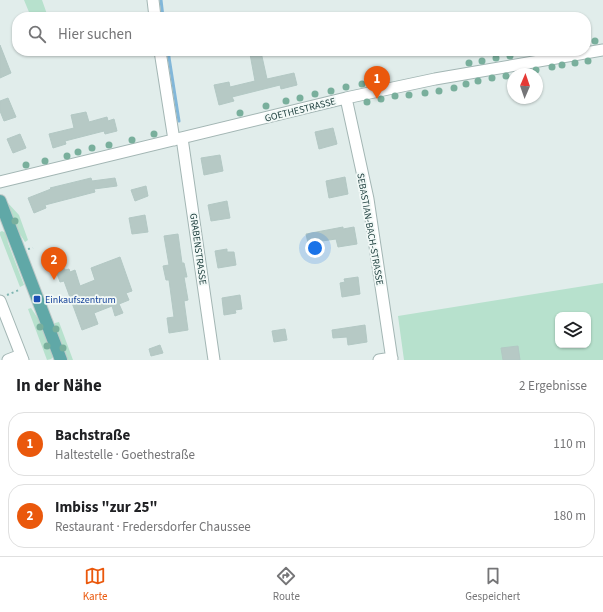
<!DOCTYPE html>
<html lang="de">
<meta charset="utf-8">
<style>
:root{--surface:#fff;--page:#f6f6f6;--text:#202124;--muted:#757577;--line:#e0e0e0;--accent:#ea580c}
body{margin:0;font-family:"Source Sans 3",sans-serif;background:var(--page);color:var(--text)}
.controls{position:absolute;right:12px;bottom:12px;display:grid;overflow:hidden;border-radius:8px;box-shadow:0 1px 3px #0004}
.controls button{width:36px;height:36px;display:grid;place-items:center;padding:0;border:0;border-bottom:1px solid var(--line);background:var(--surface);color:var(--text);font:20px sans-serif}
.compass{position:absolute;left:507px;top:68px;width:36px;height:36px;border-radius:50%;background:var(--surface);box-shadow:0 1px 3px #0004;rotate:2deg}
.you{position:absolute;left:315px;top:248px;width:14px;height:14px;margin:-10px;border:3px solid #fff;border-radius:50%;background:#1a73e8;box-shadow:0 0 0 6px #1a73e833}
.badge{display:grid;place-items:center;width:26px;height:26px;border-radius:50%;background:var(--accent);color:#fff;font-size:13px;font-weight:700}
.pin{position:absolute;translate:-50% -33px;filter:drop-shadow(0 1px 2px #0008)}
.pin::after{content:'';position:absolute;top:21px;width:14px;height:12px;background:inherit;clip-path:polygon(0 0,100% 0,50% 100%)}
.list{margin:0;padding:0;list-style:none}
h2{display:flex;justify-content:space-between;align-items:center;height:52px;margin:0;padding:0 16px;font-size:17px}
h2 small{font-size:13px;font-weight:400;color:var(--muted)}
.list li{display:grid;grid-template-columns:26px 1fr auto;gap:12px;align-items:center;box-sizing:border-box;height:64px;margin:0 8px 8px;padding:0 8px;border:1px solid var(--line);border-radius:16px}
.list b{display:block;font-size:15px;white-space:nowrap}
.list p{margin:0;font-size:13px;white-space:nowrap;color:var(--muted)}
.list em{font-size:13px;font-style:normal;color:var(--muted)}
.icon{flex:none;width:22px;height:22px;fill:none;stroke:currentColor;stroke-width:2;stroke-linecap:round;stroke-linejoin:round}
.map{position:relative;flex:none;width:603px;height:360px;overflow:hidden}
.search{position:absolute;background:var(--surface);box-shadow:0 1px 3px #0004;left:12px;right:12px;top:12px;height:44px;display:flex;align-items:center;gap:10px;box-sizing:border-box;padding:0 14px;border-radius:16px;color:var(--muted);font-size:15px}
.sheet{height:196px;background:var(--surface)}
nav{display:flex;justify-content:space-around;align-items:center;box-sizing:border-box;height:56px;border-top:1px solid var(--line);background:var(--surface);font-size:11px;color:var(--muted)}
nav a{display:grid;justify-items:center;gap:2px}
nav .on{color:var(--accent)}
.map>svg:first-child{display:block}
.green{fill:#b7e1cd;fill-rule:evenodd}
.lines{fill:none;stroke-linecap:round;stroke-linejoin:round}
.stream{stroke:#82b7d9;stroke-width:3}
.building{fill:#b6c9c5;stroke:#b3c8c4}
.minor-casing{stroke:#a3b6b4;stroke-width:13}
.major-casing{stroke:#c0cac9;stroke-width:14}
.path{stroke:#7eb5b1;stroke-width:2;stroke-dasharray:2 3;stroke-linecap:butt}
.minor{stroke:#fff;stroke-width:11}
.major{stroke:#60a8a7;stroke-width:12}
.tree{fill:#79af9c}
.transit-dot{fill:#1a4fb4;stroke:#f2f9f7;stroke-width:1.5}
.labels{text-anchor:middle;stroke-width:3.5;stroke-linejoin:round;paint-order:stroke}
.street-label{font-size:10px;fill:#1f403f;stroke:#f2f9f7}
.transit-label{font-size:10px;fill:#164399;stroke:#f2f9f7;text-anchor:start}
</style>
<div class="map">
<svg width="603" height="360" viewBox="0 0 603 360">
<rect width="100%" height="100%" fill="#e1edeb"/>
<path class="green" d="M24,0h18l6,17h-17z
M7,202l12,13 9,25 -3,2 -9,-14z
M2,231l4,2 2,10 16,42 -4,2 -20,-52v-3z
M603,283v77h-199l-6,-44zM558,315h30v30h-30z
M31,308l10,15 13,33 -3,3 -4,1 -19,-51z
M59,322l14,38h-8l-12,-34 2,-3z"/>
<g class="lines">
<path class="stream" d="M161,0l2,17
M168,51l11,70"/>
</g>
<path class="building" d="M0,45l11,28 -11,5z
M261,52l6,27 27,-6 3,12 -16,4 -1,-4 -48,12 2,4 -15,4 -5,-20 15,-3 1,5 25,-6 -5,-27z
M8,98l8,19 -12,4 -4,-10v-10z
M86,112l3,10 18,-5 1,4 6,-2 3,12 -12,3 -1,-3 -39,10 1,3 -13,4 -4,-14 25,-6 -3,-13z
M333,128l4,16 -18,5 -4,-17z
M20,134l6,14 -13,5 -6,-14z
M220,155l3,16 -19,4 -3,-17z
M345,177l3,17 -19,4 -3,-17z
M91,178l1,3 23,-3 2,8 -23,3 1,3 -50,13 1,3 -12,5 -6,-15 23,-9 -1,-1z
M146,186l2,10 -13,5 -4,-11z
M227,201l3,17 -19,3 -3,-16z
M145,215l3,17 -16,2 -3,-16z
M343,227v2l11,-2 3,17 -19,3 -2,-8 -28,4 -2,-9z
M178,234l4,29h2l3,14h-3l4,23 -4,1 4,29 -19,3 -2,-15 7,-1 -5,-37h-3l-3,-14 6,-1 -5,-29z
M227,249v3h7l2,13 -18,3 -3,-17z
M120,257l12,34 -6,2 3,7 -10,4 4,9 -8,3 -3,-10 -18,7 4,11 -16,6 -18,-49 -4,1 -4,-11 8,-3 1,2 4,-1 1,3 5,-2 5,16 15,-6 -4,-12z
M358,277l2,17 -18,3 -2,-14 5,-1 -1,-3z
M240,295l2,14 -7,1 1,3 -12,2 -2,-17z
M365,325l2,17 -19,3 -1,-8 -14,1 -1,-8z
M285,329l2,11 -13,2 -2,-11z
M160,345l3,8 -12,3 -2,-7z
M518,346l2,14h-17l-2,-12z"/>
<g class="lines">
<defs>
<path id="minor" d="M153,0l2,17
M160,51l14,89
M346,98l22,101 24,161
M182,138l32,222
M0,182l346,-84 89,-19 168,-29
M0,301l23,59
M8,360l13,-5
M379,360l13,-2"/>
<path id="major" d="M0,201l61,159"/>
</defs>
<use href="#minor" class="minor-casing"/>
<use href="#major" class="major-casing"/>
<path class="path" d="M28,249l5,-1
M7,295l12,-5"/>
<use href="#minor" class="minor"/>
<use href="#major" class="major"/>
</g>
<g class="tree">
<circle cx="595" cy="41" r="3.5"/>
<circle cx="510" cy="56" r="3.5"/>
<circle cx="496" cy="58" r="3.5"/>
<circle cx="482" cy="61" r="3.5"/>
<circle cx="588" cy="61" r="3.5"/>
<circle cx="469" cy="63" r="3.5"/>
<circle cx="575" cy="63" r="3.5"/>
<circle cx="562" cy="65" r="3.5"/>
<circle cx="552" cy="67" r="3.5"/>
<circle cx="536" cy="70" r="3.5"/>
<circle cx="506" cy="76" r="3.5"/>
<circle cx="492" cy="78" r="3.5"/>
<circle cx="378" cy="80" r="3.5"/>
<circle cx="478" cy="81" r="3.5"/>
<circle cx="362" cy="84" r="3.5"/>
<circle cx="466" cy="84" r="3.5"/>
<circle cx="346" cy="87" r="3.5"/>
<circle cx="454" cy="88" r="3.5"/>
<circle cx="331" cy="91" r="3.5"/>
<circle cx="439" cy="91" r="3.5"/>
<circle cx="425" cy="93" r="3.5"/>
<circle cx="315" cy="94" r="3.5"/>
<circle cx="409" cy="95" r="3.5"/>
<circle cx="395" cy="96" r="3.5"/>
<circle cx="300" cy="98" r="3.5"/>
<circle cx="381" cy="99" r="3.5"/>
<circle cx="286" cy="101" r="3.5"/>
<circle cx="367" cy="102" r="3.5"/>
<circle cx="266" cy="106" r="3.5"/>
<circle cx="240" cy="113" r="3.5"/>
<circle cx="154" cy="134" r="3.5"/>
<circle cx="132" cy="140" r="3.5"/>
<circle cx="109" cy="145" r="3.5"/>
<circle cx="92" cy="148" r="3.5"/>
<circle cx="78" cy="152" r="3.5"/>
<circle cx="67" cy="156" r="3.5"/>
<circle cx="45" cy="161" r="3.5"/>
<circle cx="26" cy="165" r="3.5"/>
<circle cx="15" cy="221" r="3.5"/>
<circle cx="40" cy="327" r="3.5"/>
<circle cx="56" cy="329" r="3.5"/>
<circle cx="47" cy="346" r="3.5"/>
<circle cx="63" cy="348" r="3.5"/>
</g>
<rect class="transit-dot" x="33" y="295" width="8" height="8" rx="2"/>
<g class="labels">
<g class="street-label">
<text transform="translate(300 109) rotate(-14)" y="4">GOETHESTRASSE</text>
<text transform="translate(371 229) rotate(80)" y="4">SEBASTIAN-BACH-STRASSE</text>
<text transform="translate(199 249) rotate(82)" y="4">GRABENSTRASSE</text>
</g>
<g class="transit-label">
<text x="45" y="303">Einkaufszentrum</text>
</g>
</g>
</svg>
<div class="controls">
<button><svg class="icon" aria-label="layers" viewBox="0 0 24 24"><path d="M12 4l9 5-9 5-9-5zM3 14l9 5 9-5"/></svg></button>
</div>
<svg class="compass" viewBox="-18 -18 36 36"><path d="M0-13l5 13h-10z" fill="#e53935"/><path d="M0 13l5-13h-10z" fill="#757577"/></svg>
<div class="you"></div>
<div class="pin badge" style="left:377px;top:99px">1</div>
<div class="pin badge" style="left:54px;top:280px">2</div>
<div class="search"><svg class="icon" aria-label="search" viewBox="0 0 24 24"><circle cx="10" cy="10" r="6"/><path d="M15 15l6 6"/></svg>Hier suchen</div>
</div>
<section class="sheet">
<h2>In der Nähe<small>2 Ergebnisse</small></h2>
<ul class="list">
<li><span class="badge">1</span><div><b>Bachstraße</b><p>Haltestelle · Goethestraße</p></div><em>110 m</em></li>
<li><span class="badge">2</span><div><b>Imbiss &quot;zur 25&quot;</b><p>Restaurant · Fredersdorfer Chaussee</p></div><em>180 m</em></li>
</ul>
</section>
<nav>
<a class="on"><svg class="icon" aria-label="map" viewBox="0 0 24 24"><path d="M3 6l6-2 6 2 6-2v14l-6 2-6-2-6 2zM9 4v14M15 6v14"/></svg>Karte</a>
<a><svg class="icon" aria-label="directions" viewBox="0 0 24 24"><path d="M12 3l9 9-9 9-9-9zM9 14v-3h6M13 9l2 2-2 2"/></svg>Route</a>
<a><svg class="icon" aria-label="saved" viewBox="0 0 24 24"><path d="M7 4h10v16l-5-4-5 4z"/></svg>Gespeichert</a>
</nav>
